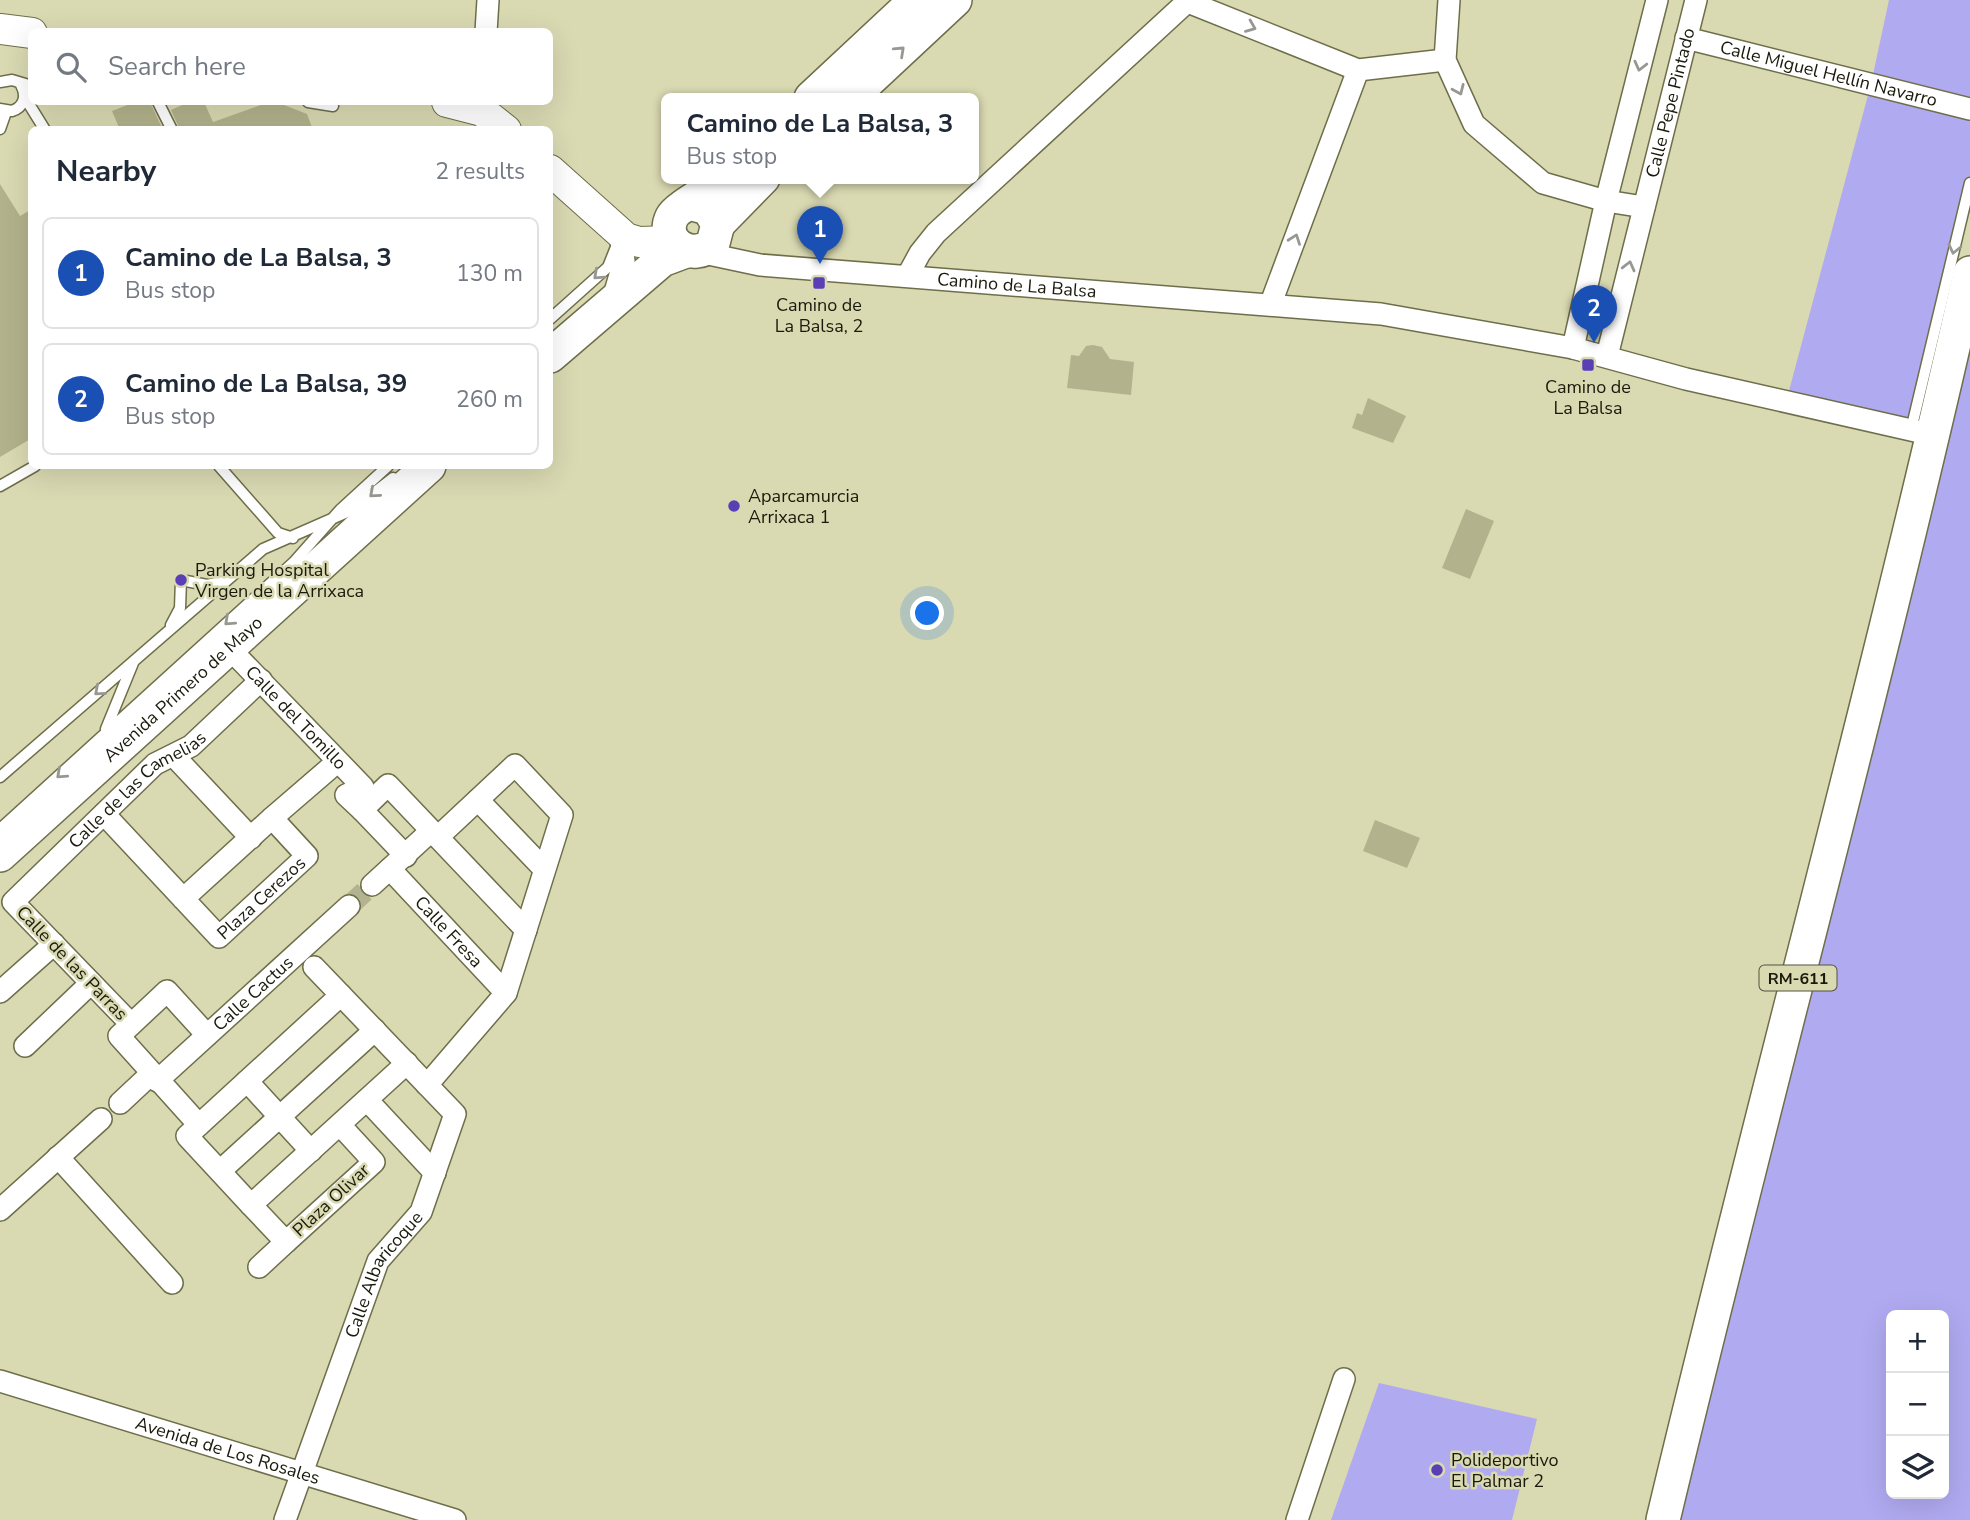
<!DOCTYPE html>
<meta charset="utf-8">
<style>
:root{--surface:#fff;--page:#f6f6f7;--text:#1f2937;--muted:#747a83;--line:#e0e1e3;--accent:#0b8043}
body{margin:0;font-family:"Nunito Sans",sans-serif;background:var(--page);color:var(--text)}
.controls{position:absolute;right:21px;bottom:21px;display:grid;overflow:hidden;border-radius:10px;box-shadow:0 7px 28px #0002}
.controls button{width:63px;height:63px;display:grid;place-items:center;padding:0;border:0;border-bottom:2px solid var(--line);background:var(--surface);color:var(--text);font:35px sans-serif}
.you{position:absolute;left:928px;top:614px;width:24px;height:24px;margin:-18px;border:5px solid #fff;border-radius:50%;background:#1a73e8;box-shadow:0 0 0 10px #1a73e833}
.badge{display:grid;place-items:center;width:46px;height:46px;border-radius:50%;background:var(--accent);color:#fff;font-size:23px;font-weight:700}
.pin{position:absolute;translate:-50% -58px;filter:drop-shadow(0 2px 4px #0008)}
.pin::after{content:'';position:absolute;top:37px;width:24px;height:21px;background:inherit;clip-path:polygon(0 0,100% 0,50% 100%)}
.popup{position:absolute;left:661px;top:93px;width:318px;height:91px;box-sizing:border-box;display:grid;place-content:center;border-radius:10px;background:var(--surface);filter:drop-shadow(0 2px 5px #0005);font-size:23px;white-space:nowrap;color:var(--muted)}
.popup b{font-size:26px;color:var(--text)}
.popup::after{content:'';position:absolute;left:50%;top:100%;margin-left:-14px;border:14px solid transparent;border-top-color:var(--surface)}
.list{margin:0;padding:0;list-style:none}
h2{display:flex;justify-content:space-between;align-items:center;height:91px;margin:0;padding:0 28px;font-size:30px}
h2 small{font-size:23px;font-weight:400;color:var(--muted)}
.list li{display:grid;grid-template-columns:46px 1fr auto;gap:21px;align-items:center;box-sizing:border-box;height:112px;margin:0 14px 14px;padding:0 14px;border:2px solid var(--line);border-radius:10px}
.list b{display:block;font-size:26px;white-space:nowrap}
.list p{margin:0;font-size:23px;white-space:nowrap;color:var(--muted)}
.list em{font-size:23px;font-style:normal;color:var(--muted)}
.icon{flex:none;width:38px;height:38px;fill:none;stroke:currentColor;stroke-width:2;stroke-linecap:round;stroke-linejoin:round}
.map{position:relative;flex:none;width:1970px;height:1520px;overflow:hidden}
.search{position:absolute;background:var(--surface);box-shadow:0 7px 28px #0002;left:28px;top:28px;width:525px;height:77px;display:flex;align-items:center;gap:18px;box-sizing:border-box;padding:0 24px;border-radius:10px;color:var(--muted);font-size:26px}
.panel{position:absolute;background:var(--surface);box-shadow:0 7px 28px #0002;left:28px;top:126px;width:525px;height:343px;border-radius:10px}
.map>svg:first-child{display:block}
.green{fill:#b0aaf1;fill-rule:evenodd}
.building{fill:#b2b28c}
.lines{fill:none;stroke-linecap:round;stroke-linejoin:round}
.street-tunnel{stroke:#b3b391;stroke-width:21;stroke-dasharray:21 10;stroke-linecap:butt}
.lane-casing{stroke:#6e6e4b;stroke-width:13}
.street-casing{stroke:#6e6e4b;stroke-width:24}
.secondary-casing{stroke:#6e6e4b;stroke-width:32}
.primary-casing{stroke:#6e6e4b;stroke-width:36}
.lane{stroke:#fff;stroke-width:10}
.street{stroke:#fff;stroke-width:21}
.secondary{stroke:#fff;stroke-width:30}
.primary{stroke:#fff;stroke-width:33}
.oneway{stroke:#989892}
.poi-dot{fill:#593eb6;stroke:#d9d9b2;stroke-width:2.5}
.labels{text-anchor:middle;stroke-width:5;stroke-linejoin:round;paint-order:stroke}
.shield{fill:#d9d9b2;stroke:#53533e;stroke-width:2}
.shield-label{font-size:16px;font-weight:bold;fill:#1a1a0c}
.street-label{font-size:18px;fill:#1a1a0c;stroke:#d9d9b2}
.poi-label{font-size:18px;fill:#1a1a0c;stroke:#d9d9b2;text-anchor:start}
</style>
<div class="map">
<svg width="1970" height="1520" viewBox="0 0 1970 1520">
<rect width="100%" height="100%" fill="#d9d9b2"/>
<path class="green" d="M1889,0h81v183l-59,247 -125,-28 85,-318z
M1970,273v1247h-296zM1891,1315h53v179h-53z
M1379,1383l158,36 -25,101h-181z"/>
<path class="building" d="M135,102h15l13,28h-43l-8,-19z
M189,102h15l9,20 48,-17h23l23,9 6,16h-133l-9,-20z
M0,184l20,32 12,-7v229l-32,19z
M1093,345l9,2 8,12 24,3 -3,33 -64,-7 4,-33 8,1 7,-10z
M1368,398l38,18 -13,27 -41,-15 5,-15 5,2z
M1466,509l28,12 -24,58 -28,-11z
M1375,820l45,18 -13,30 -44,-17z"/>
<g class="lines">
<path class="street-tunnel" d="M349,906l23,-21"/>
<defs>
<path id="lane" d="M0,82l12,-2 20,6
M24,96l21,34
M158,102l14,28
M308,102l25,4
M0,109l12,2c12,-4 15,-15 9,-26
M0,129l6,-17
M550,319l58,-52 8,-20
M1911,430l59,-247
M219,466l59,67 15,5
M0,486l35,-20
M171,625l9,-17 1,-28 26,5 14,-3
M106,729l27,-66
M0,777l263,-228 89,-39 41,-32
M0,829l294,-267 46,-52 48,-44"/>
<g id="street">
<path d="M1449,0l-4,60 29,64 69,59 63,18 38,6"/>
<path d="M1188,2l170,68 87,-10"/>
<path d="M486,32l2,-32"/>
<path id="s1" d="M1686,38l284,71"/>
<path id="s2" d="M699,252l61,13 621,49 192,34 113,31 247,56"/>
<path d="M908,275l12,-22 16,-20 253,-233"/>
<path d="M613,299l11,-38 -4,-28"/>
<path d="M1271,303l87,-233"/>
<path d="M1573,348l33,-147 51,-201"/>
<path id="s3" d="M1607,356l89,-356"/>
<path id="s4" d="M228,647l135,140 -17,8 16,15 26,-25 138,145"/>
<path d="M174,756l77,82"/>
<path d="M478,800l66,69"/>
<path d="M362,810l44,46"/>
<path id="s5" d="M104,814l115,123 88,-81 -35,-38 -89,81"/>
<path d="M272,818l65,-56"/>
<path id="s6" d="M390,869l116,124"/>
<path d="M372,885l59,-54"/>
<path d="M0,992l54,-48"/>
<path id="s7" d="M131,1024l-118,-122 142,-138 36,-18 70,-66"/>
<path d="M207,1035l-40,-44 -48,45 80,89 -12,11 64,69"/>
<path d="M25,1046l66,-63"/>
<path id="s8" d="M157,1081l192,-175"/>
<path d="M247,1081l64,70"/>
<path d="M427,1085l79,-92 56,-178 -47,-50 -77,72"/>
<path d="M367,1100l68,73"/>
<path d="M120,1103l31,-29"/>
<path d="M199,1125l142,-130"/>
<path d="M340,1125l34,37 -88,80 -35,-37 156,-142"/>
<path d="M58,1157l114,126"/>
<path d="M220,1171l155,-141"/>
<path d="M0,1210l101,-91"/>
<path d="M259,1267l27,-25"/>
<path id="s9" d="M0,1381l455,139"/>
<path id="s10" d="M285,1520l93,-259 43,-49 34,-98 -141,-147"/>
<path d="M1297,1520l47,-141"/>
</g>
<path id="secondary" d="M0,29l32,4
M447,102l35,9 24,19
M550,170l76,68 13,4 34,-1"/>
<g id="primary">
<path d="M811,98l105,-98"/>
<path d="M850,98l105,-98"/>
<path d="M689,203l19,5 10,16 -5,19c-19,20 -54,0 -41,-26 5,-10 41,-28 53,-39"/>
<path d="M718,224l45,-46"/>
<path d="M550,356l112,-96 24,-9"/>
<path id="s11" d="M0,855l429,-389"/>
<path d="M1663,1520c99,-416 213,-829 307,-1247"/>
</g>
</defs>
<use href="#lane" class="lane-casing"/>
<use href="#street" class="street-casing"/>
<use href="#secondary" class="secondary-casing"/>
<use href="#primary" class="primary-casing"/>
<use href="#lane" class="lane"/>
<use href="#street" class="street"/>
<use href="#secondary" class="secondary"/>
<use href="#primary" class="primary"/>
</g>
<defs><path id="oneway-chevron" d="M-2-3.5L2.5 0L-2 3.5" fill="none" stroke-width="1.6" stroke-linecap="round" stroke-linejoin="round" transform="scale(1.75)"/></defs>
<g class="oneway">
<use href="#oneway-chevron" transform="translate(1251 27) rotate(22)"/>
<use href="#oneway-chevron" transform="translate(900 51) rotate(-43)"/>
<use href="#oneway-chevron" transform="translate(1640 66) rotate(104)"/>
<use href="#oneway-chevron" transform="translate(1459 90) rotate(66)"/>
<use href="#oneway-chevron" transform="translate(1295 239) rotate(-70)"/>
<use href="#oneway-chevron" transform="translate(1954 249) rotate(103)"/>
<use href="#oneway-chevron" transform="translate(1629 266) rotate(-76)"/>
<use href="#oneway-chevron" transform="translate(598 275) rotate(138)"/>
<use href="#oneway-chevron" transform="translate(374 493) rotate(139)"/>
<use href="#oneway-chevron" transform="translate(229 621) rotate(138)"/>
<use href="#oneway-chevron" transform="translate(99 691) rotate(139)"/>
<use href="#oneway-chevron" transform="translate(61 774) rotate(138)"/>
</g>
<g class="poi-dot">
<rect x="812" y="276" width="14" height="14" rx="3.5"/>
<rect x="1581" y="358" width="14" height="14" rx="3.5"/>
<circle cx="734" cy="506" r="7"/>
<circle cx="181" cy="580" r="7"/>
<circle cx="1437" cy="1470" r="7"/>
</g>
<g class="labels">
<rect class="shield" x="1759.5" y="965.5" width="77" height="25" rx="5"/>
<g class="shield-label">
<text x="1798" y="984">RM-611</text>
</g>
<g class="street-label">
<text dy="6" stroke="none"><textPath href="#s1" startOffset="147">Calle Miguel Hellín Navarro</textPath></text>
<text dy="6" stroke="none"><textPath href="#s3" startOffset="261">Calle Pepe Pintado</textPath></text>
<text dy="6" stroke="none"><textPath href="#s2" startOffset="320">Camino de La Balsa</textPath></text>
<text dy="6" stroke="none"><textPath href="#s11" startOffset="247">Avenida Primero de Mayo</textPath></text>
<text dy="6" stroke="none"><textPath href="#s4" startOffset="98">Calle del Tomillo</textPath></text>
<text dy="6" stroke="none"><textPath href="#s7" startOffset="338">Calle de las Camelias</textPath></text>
<text dy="6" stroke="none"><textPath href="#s5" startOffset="226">Plaza Cerezos</textPath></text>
<text dy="6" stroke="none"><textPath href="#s6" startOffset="86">Calle Fresa</textPath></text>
<text transform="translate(72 963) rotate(46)" y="6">Calle de las Parras</text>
<text dy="6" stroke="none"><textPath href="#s8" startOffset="130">Calle Cactus</textPath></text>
<text transform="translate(331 1200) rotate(-43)" y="6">Plaza Olivar</text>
<text dy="6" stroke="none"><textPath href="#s10" startOffset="266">Calle Albaricoque</textPath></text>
<text dy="6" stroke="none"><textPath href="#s9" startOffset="238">Avenida de Los Rosales</textPath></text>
</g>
<g class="poi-label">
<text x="819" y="311" text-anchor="middle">Camino de<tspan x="819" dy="21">La Balsa, 2</tspan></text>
<text x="1588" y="393" text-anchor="middle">Camino de<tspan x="1588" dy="21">La Balsa</tspan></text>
<text x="748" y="502">Aparcamurcia<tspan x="748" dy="21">Arrixaca 1</tspan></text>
<text x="195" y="576">Parking Hospital<tspan x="195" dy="21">Virgen de la Arrixaca</tspan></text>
<text x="1451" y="1466">Polideportivo<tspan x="1451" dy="21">El Palmar 2</tspan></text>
</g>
</g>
</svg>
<div class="controls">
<button>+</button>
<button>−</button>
<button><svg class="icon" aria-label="layers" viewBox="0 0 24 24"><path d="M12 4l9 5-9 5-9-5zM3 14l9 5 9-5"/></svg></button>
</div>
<div class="you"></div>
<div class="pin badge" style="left:820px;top:264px;background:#1a4fb4">1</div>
<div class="popup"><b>Camino de La Balsa, 3</b>Bus stop</div>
<div class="pin badge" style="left:1594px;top:343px;background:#1a4fb4">2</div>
<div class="search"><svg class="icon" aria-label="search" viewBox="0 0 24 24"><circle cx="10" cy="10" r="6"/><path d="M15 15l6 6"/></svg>Search here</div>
<section class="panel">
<h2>Nearby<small>2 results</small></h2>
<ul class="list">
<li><span class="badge" style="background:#1a4fb4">1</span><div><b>Camino de La Balsa, 3</b><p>Bus stop</p></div><em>130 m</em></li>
<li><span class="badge" style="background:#1a4fb4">2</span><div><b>Camino de La Balsa, 39</b><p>Bus stop</p></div><em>260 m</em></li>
</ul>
</section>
</div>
